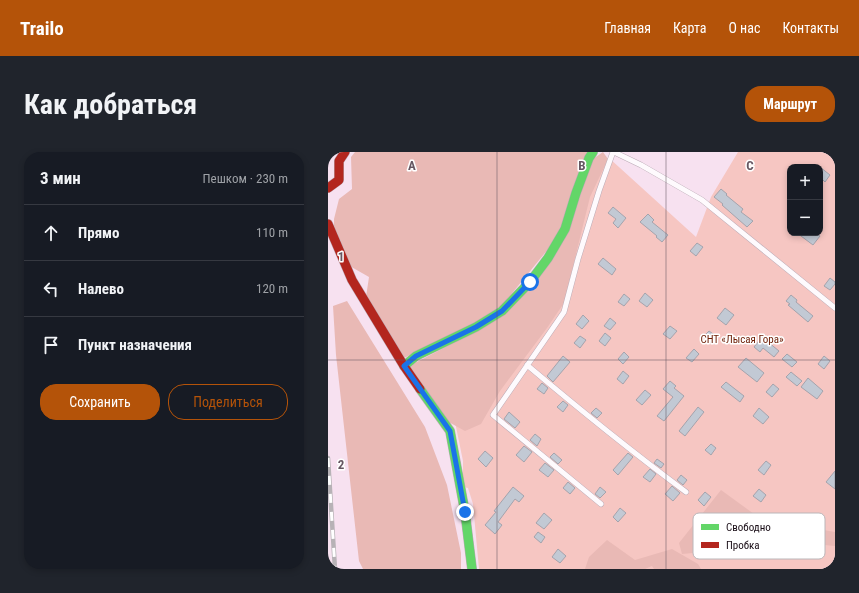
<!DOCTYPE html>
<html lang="ru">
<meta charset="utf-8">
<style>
:root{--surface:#171b24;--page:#20242c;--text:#f1f3f6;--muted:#9ea1a6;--line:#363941;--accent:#b45309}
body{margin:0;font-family:"Roboto Condensed",sans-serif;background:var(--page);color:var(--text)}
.controls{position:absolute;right:12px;top:12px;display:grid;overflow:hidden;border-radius:8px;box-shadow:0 2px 6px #0003}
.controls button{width:36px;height:36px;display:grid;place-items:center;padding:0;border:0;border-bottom:1px solid var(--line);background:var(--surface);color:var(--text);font:20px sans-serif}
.stop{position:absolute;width:12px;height:12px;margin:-9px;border:3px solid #1a73e8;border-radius:50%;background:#fff}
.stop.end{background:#1a73e8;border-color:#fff;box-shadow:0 1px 4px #0008}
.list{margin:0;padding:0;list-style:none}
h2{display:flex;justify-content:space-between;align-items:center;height:52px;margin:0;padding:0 16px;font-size:17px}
h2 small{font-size:13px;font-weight:400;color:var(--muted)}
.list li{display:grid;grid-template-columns:26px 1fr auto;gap:12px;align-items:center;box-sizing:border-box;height:56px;padding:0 16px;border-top:1px solid var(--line)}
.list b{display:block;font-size:15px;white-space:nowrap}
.list em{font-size:13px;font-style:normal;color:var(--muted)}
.actions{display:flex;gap:8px;padding:12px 16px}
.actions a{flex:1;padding:9px 0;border:1px solid var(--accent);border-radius:16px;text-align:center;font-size:14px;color:var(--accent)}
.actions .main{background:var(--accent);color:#fff}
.icon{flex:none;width:22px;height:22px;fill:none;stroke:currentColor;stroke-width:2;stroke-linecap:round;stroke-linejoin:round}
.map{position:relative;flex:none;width:507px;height:417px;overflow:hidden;border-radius:16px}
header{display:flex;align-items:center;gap:24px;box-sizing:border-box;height:56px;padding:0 20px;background:var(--accent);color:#fff}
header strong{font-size:19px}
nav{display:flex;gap:22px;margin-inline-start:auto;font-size:14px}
.intro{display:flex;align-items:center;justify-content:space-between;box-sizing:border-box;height:96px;padding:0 24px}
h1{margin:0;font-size:28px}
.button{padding:10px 18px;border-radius:16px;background:var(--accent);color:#fff;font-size:14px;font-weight:700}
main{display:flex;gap:24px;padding:0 24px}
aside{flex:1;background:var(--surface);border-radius:16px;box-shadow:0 2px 6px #0003}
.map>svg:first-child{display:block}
.green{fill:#f6c6c2;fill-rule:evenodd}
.forest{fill:#e9b9b5}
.building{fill:#c2c9d4;stroke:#a4a3ac}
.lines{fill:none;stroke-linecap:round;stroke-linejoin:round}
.lane-casing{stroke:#bbabb6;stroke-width:6}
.fast-casing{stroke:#bbabb6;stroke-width:10}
.jam-casing{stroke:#bbabb6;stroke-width:10}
.lane{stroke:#fefafd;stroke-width:5}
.fast{stroke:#63d668;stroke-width:9}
.jam{stroke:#b3261e;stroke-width:9}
.rail-casing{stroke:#b7b2b6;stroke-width:4.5}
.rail{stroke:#fff;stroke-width:3;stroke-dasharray:9;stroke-linecap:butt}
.route{stroke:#1a73e8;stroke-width:5}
.grid{fill:none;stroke:#665762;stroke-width:1;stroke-opacity:0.55}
.labels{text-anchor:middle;stroke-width:3;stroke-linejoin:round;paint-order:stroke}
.park-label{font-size:11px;fill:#6d1c03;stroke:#fff}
.key{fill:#fff;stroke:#bab6b9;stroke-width:1}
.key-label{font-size:11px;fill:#180c15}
.grid-label{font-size:13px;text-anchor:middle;font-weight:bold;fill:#665762;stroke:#fff;stroke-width:3;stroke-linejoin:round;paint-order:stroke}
</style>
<header>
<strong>Trailo</strong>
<nav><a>Главная</a><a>Карта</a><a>О нас</a><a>Контакты</a></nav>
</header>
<div class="intro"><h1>Как добраться</h1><a class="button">Маршрут</a></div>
<main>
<aside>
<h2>3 мин<small>Пешком · 230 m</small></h2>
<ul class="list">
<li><svg class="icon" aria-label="ahead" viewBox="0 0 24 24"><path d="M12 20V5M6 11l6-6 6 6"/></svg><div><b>Прямо</b></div><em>110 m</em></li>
<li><svg class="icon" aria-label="left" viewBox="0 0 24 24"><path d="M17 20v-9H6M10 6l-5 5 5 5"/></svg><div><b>Налево</b></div><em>120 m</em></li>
<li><svg class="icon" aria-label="arrive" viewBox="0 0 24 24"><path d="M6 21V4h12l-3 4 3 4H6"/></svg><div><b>Пункт назначения</b></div></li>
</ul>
<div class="actions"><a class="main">Сохранить</a><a>Поделиться</a></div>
</aside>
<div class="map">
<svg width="507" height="417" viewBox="0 0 507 417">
<rect width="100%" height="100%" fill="#f7e1f0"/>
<path class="green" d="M410,0h97v417h-356l-6,-65 -5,-16 -5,-1v-26l-9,-44 135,-230 20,-29 87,79 15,-40zM462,15h30v66h-30z"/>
<path class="forest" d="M27,0h237l-30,80 -66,81 -92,45 -38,-61 3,-20 -21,-12 -14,-28v-18l5,-20 13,-10 -1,-32z
M275,0l5,7 -18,38 -26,106 -17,25 -47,63 -19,33 -16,7 -29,-16 -29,-48 68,-35 70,-65 45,-106z
M19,149l78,126 22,58 14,68v16h-98l-4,-8 -23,-206 -3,-49z
M393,338l55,40 36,-2 23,4v14l-31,-3 -122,11 -3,-11z
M279,388l28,20 37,-11 26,15 3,5h-47l-2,-3 -7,3h-60l4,-12z"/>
<path class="building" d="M492,15l10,8 -5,7 -5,-5z
M393,37l6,5 -1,1 17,14 -2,3 12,9 -6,6 -25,-22 1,-1 -9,-7z
M285,55l13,11 -8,10 -5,-5 3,-4 -8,-6z
M320,62l6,6 -2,2 16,13 -6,7 -6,-5 1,-1 -17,-14z
M469,81h19l4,3 -7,9z
M369,91l6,4 -7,9 -6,-5z
M275,106l13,11 -4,6 -14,-11z
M502,126l5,4v2l-5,6 -6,-4z
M317,141l8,7 -6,7 -8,-6z
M296,142l6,5 -6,7 -6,-4z
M463,143l6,5 -1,2 17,14 -5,6 -20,-17 2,-1 -4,-3z
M397,156l9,7 -8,10 -9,-7z
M255,163l6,6 -7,8 -6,-5z
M282,166l6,5 -6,7 -6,-4z
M342,174l7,5 -7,8 -7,-5z
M381,179l7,5 -6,7 -7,-6z
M277,181l6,5 -6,8 -6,-5z
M252,184l6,4 -6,8 -6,-5z
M434,185l17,14 -5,6 -11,-9 -3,4 -6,-5z
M366,197l5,5 -7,8 -6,-4z
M296,200l5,5 -6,7 -5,-5z
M459,202l10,8 -5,5 -10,-8z
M235,204l7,6 -17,20 -6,-6z
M496,204l6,5 -6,8 -6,-5z
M418,206l18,15 -7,9 -19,-15z
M295,219l6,5 -6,8 -6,-5z
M463,220l11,9 -5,5 -11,-9z
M480,226l15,13 -6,8 -16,-12z
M342,229l6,5 -2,2 10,8 -20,25 -7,-5 16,-19 -10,-8z
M398,230l18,14 -4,6 -19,-15z
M214,231l6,5 -4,6 -7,-5z
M445,232l6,5 -7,8 -6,-5z
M317,238l6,5 -9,10 -6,-5z
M235,249l5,4 -5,7 -6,-5z
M370,255l6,5 -19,24 -6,-5z
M268,256l6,5 -5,5 -6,-5z
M431,256l10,9 -6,7 -10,-8z
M181,260l11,10 -5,6 -11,-9z
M207,282l6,5 -4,7 -7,-6z
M383,292l5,4 -5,7 -6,-5z
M196,294l8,6 -8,10 -8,-7z
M157,299l8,7 -7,9 -8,-8z
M226,301l8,7 -4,4 -8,-7z
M300,301l5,4 -15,18 -5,-5z
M329,307l7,5 -3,4 -7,-5z
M438,309l5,4 -7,10 -6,-5z
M217,311l9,7 -6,7 -9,-7z
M322,317l6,5 -6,8 -7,-5z
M507,319v18l-9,-7z
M353,323l6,5 -4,5 -6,-5z
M240,330l7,6 -5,6 -7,-6z
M344,334l8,7 -7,8 -8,-7z
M185,335l11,9 -5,6 -4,-3 -17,23 4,3 -7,9 -10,-9 11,-13 -2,-1z
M272,335l6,5 -6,6 -5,-4z
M431,337l7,6 -5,7 -8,-6z
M377,340l6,5 -7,9 -6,-6z
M292,356l6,5 -8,9 -5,-5z
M216,361l8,7 -8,9 -8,-6z
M210,380l7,5 -4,6 -7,-6z
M230,397l8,7 -6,7 -8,-6z"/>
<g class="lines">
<defs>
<path id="lane" d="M286,0l27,13 61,35 133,108
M199,213c52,44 104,86 159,127
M273,352l-108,-89 71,-103 14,-53 21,-68 14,-39"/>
<path id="fast" d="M76,214l12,-10 60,-29 26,-16 28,-29 18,-24 17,-29 11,-36 13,-35 4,-6
M92,237l30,42 15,81 7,57"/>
<path id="jam" d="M0,36l11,-8v-19l6,-9
M0,72l24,56 52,86 16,23"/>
</defs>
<use href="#lane" class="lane-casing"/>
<use href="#fast" class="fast-casing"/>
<use href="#jam" class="jam-casing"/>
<use href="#lane" class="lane"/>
<use href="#fast" class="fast"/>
<use href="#jam" class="jam"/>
<defs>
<path id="rail" d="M0,306l7,111"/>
</defs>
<use href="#rail" class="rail-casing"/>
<use href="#rail" class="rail"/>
</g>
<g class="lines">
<path class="route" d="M137,360l-15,-81 -46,-65 12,-10 60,-29 26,-16 28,-29"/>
</g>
<path class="grid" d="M169,0v417M338,0v417M0,208h507"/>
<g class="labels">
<g class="park-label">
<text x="414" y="191">СНТ «Лысая Гора»</text>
</g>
</g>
<rect x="365" y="361" width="132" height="46" rx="6" class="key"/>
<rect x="373" y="372" width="18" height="6" fill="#63d668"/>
<rect x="373" y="390" width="18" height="6" fill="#b3261e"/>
<g class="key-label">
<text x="398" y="379">Свободно</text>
<text x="398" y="397">Пробка</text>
</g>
<g class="grid-label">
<text x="84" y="18">A</text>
<text x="254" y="18">B</text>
<text x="422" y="18">C</text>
<text x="13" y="109">1</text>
<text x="13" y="317">2</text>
</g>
</svg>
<div class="controls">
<button>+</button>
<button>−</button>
</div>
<div class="stop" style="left:202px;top:130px"></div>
<div class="stop end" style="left:137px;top:360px"></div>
</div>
</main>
